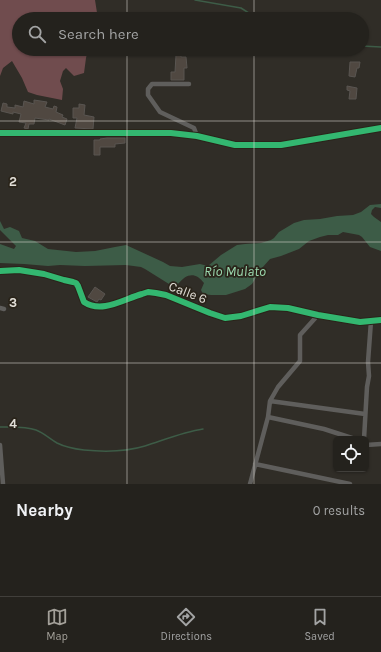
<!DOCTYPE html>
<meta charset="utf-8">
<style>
:root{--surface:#24221d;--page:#2c2a26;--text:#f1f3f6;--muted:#a3a4a4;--line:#413f3b;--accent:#a3a099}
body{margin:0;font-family:Karla,sans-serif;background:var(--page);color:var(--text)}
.controls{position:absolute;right:12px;bottom:12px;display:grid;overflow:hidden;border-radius:6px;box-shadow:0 1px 3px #0004}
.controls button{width:36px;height:36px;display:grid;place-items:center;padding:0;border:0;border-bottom:1px solid var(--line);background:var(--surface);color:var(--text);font:20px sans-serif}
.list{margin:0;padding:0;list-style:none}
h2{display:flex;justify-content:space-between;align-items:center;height:52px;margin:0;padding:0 16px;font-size:17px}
h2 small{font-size:13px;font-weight:400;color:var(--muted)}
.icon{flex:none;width:22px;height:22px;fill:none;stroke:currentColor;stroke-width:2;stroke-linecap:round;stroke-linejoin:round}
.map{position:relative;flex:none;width:381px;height:484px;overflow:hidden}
.search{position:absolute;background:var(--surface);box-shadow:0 1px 3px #0004;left:12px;right:12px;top:12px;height:44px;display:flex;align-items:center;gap:10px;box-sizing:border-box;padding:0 14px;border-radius:22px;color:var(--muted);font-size:15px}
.sheet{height:112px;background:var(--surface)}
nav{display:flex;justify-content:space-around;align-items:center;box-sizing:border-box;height:56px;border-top:1px solid var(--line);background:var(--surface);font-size:11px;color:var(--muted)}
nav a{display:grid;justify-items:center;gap:2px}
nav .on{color:var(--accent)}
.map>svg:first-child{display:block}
.forest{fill:#704c4e}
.water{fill:#3d5c47}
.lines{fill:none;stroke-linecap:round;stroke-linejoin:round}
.stream{stroke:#3d5c47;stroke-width:1.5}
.building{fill:#504841;stroke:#595551}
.minor{stroke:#5f5e5c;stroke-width:4.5}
.cycleway-casing{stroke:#2a241a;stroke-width:8}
.cycleway{stroke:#33b770;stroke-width:6}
.grid{fill:none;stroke:#e1ded7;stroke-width:1;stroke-opacity:0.55}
.labels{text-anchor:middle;stroke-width:3.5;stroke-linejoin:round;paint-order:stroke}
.street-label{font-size:13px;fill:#e1ded7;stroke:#2a241a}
.water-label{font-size:14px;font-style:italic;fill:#9bd8ae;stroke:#2a241a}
.grid-label{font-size:13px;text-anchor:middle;font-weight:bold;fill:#e1ded7;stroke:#2a241a;stroke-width:3.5;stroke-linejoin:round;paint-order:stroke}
</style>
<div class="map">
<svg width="381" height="484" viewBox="0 0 381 484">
<rect width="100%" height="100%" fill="#302d27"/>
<path class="forest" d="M0,0h95l3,19h-79v30h69l-2,9 -2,15 -10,3 -8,-8 -3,3 -3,10 3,8 -1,11 -25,-5 -9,-3 -6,-14 -10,-17 -9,7 -3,8z"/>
<path class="water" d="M381,204v4l-6,-1 -3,3 -1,4 3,3 7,5v29l-11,-4 -8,-10 -3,-2 -16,-3 -5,3h-10l-8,2 -11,4 -10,8 -18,7 -11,3 -8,9 -10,16 -7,5 -19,6h-15l-8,-1 -2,-4 3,-7c-9,-12 -18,-9 -26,1h-9l-24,-15 -4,-2 -15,-2 -41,1 -25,-1 -12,1 -24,-2 -24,-1v-19l14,5 2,-3 -16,-16v-9l4,8 6,-2 9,4 3,7 13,3 13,8 28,3 19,-1 20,-4 11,-2 37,17 7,4 12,1 18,-3 8,2 13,-11 16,-10 8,-1 16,-1 10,-3 3,-2 5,-6 15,-9 10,-3 16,-1 17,-3 16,-1 8,-3 9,-7z"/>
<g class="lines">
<path class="stream" d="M195,0l46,8 17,11
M362,46l19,1
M0,427c12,0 25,-1 36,3 8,3 14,9 21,13 8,4 18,6 27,7 20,2 41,2 61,-4 19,-6 38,-14 58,-17"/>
</g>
<path class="building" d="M176,55h5v2h5l1,11h-3v12h-13v-8h4z
M350,62h10l-1,6h-2l-2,9 -6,-1z
M347,86l10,2 -1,11h-7l1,-8 -3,-1z
M34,100l13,2 -2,5 8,2 1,-3 3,1 -1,5 7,3 -1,2 5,2 -2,6 -16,-6v1l-14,-2 -1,6h-5l-1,5 -4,-1 2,-5 -7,-1 2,-8 -8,-2v2l-12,-3 2,-8 4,1v3l8,1v-3l8,2 1,-6 10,3z
M79,104l6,1 -1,10 10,2 -1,12 -18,-1 2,-10h-4v-10h6z
M107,138h18v5l-10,1v3h-15v8h-6v-15h6v-1z
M95,287l10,7 -4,6 -2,-1 -2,3 -9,-5z"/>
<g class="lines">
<path class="minor" d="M189,84h-37l-4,5v6l12,17 34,16 3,8
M0,133h171l26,3 38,9h46l100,-17
M0,271l19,-1 25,4 20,6 9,2 3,1 2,3 6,16c18,12 40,-3 58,-8l6,-2 8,1 10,2 44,18 15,5 16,-2 29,-9 18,1 30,7 42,7 21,-2
M0,308l4,1
M270,401l95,13
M268,417l56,12 31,10
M364,439l3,-52 2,-11 -1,-14 3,-41
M0,445l3,39
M366,445l15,-1
M255,464l95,20
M250,484l18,-67 2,-16 8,-14 22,-26v-26l18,-20"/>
<defs>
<path id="cycleway" d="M0,133h171l26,3 38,9h46l100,-17
M0,271l19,-1 25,4 20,6 9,2 3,1 2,3 6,16c18,12 40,-3 58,-8l6,-2 8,1 10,2 44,18 15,5 16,-2 29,-9 18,1 30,7 42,7 21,-2"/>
</defs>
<use href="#cycleway" class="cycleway-casing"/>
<use href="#cycleway" class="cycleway"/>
</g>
<path class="grid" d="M127,0v19M254,0v19M127,49v435M254,49v435M0,121h381M0,242h381M0,363h381"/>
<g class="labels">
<g class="street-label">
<text transform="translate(188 292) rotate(21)" y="5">Calle 6</text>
</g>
<g class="water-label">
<text x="235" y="276">Río Mulato</text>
</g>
</g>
<g class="grid-label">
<text x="13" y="186">2</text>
<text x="13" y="307">3</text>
<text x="13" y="428">4</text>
</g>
</svg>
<div class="controls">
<button><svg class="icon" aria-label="locate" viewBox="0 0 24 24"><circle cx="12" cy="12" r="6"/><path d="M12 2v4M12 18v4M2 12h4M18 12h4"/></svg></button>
</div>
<div class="search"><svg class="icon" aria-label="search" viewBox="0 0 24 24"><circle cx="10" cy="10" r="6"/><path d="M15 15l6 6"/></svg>Search here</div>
</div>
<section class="sheet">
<h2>Nearby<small>0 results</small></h2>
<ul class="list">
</ul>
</section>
<nav>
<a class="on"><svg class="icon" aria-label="map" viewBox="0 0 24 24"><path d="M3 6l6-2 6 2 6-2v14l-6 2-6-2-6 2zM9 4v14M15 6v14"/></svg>Map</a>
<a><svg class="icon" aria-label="directions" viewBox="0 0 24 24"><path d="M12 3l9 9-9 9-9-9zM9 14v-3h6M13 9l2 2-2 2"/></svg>Directions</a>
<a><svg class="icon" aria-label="saved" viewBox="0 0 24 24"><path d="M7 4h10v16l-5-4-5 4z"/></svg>Saved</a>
</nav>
